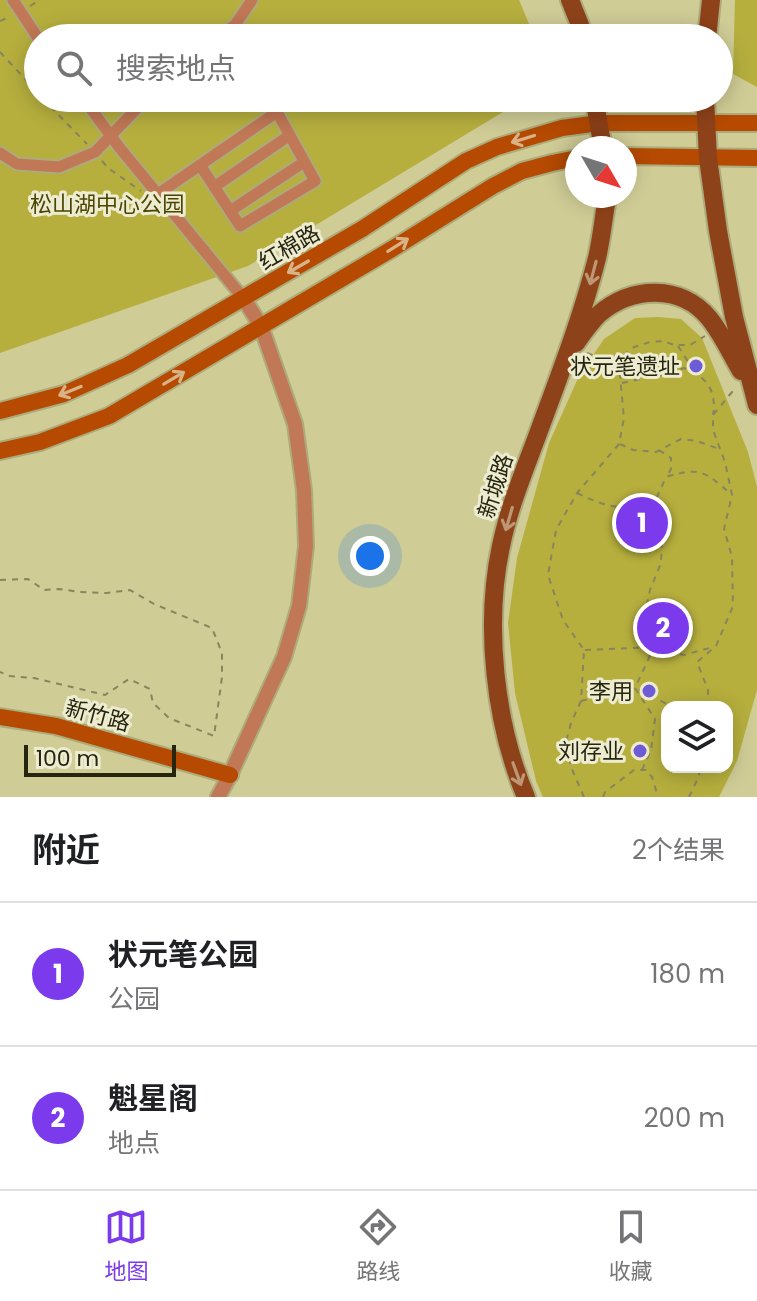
<!DOCTYPE html>
<html lang="zh">
<meta charset="utf-8">
<style>
:root{--surface:#fff;--page:#f6f6f6;--text:#202124;--muted:#757577;--line:#e0e0e0;--accent:#7c3aed}
body{margin:0;font-family:Poppins,"Noto Sans SC",sans-serif;background:var(--page);color:var(--text)}
.controls{position:absolute;right:24px;bottom:24px;display:grid;overflow:hidden;border-radius:16px;box-shadow:0 4px 20px #0003}
.controls button{width:72px;height:72px;display:grid;place-items:center;padding:0;border:0;border-bottom:2px solid var(--line);background:var(--surface);color:var(--text);font:40px sans-serif}
.compass{position:absolute;left:565px;top:136px;width:72px;height:72px;border-radius:50%;background:var(--surface);box-shadow:0 4px 20px #0003;rotate:129deg}
.scale{position:absolute;left:24px;bottom:20px;width:152px;box-sizing:border-box;padding-left:8px;border:4px solid #26250f;border-top:0;font-size:22px;line-height:28px;white-space:nowrap;color:#26250f;-webkit-text-stroke:6px #edecd0;paint-order:stroke}
.you{position:absolute;left:370px;top:556px;width:28px;height:28px;margin:-20px;border:6px solid #fff;border-radius:50%;background:#1a73e8;box-shadow:0 0 0 12px #1a73e833}
.badge{display:grid;place-items:center;width:52px;height:52px;border-radius:50%;background:var(--accent);color:#fff;font-size:26px;font-weight:700}
.pin{position:absolute;translate:-50% -50%;border:4px solid #fff;box-shadow:0 2px 8px #0006}
.list{margin:0;padding:0;list-style:none}
h2{display:flex;justify-content:space-between;align-items:center;height:104px;margin:0;padding:0 32px;font-size:34px}
h2 small{font-size:26px;font-weight:400;color:var(--muted)}
.list li{display:grid;grid-template-columns:52px 1fr auto;gap:24px;align-items:center;box-sizing:border-box;height:144px;padding:0 32px;border-top:2px solid var(--line)}
.list b{display:block;font-size:30px;white-space:nowrap}
.list p{margin:0;font-size:26px;white-space:nowrap;color:var(--muted)}
.list em{font-size:26px;font-style:normal;color:var(--muted)}
.icon{flex:none;width:44px;height:44px;fill:none;stroke:currentColor;stroke-width:2;stroke-linecap:round;stroke-linejoin:round}
.map{position:relative;flex:none;width:757px;height:797px;overflow:hidden}
.search{position:absolute;background:var(--surface);box-shadow:0 4px 20px #0003;left:24px;right:24px;top:24px;height:88px;display:flex;align-items:center;gap:20px;box-sizing:border-box;padding:0 28px;border-radius:44px;color:var(--muted);font-size:30px}
.sheet{height:392px;background:var(--surface)}
nav{display:flex;justify-content:space-around;align-items:center;box-sizing:border-box;height:112px;border-top:2px solid var(--line);background:var(--surface);font-size:22px;color:var(--muted)}
nav a{display:grid;justify-items:center;gap:4px}
nav .on{color:var(--accent)}
.map>svg:first-child{display:block}
.green{fill:#b6af3e;fill-rule:evenodd}
.lines{fill:none;stroke-linecap:round;stroke-linejoin:round}
.minor-casing{stroke:#adab7b;stroke-width:15}
.tertiary-casing{stroke:#adab7b;stroke-width:18}
.secondary-casing{stroke:#adab7b;stroke-width:20}
.primary-casing{stroke:#adab7b;stroke-width:22}
.path{stroke:#88855d;stroke-width:2;stroke-dasharray:6 6;stroke-linecap:butt}
.minor{stroke:#c17856;stroke-width:11}
.tertiary{stroke:#c17856;stroke-width:14}
.secondary{stroke:#b54a00;stroke-width:16}
.primary{stroke:#8e4219;stroke-width:18}
.oneway{stroke:#d9b387}
.oneway2{stroke:#be9774}
.poi-dot{fill:#6d5cd6;stroke:#edecd0;stroke-width:3}
.labels{text-anchor:middle;stroke-width:6;stroke-linejoin:round;paint-order:stroke}
.park-label{font-size:22px;fill:#4a4503;stroke:#edecd0}
.street-label{font-size:22px;fill:#26250f;stroke:#edecd0}
.poi-label{font-size:22px;fill:#26250f;stroke:#edecd0;text-anchor:end}
</style>
<div class="map">
<svg width="757" height="797" viewBox="0 0 757 797">
<rect width="100%" height="100%" fill="#cfcc96"/>
<path class="green" d="M0,0h519l16,38h-497v60h488l-278,168 -248,87z
M735,0h22v87l-24,-13z
M658,317l23,2 21,19 46,114 9,35v203l-20,71 -18,36h-176l-7,-16 -21,-88 -7,-70 9,-65 32,-115 30,-67 25,-37 31,-21zM727,707v60h-60v-60z"/>
<g class="lines">
<defs>
<path id="minor" d="M13,0l25,38
M217,38l18,-13 17,-25
M83,98l36,49 125,152
M0,153l17,11 42,3 36,-15 52,-54
M214,187l76,-52
M158,194l119,-82 38,69 -75,45 -40,-61
M230,211l74,-49"/>
<path id="tertiary" d="M218,797l12,-22 54,-118 15,-51 7,-60 -2,-56 -9,-66 -34,-98 -17,-27"/>
<path id="secondary" d="M625,156l132,2
M0,411l64,-17 64,-29 234,-136 104,-68 31,-14 65,-19 37,-5h158
M0,451l40,-9 69,-26 283,-167 101,-63 29,-15 30,-8 25,-5
M0,717l56,9 174,49"/>
<path id="primary" d="M570,0l10,25 2,13
M707,38l4,-38
M594,98l9,50
M705,98l3,60 10,73 16,86 23,88
M576,343c7,-10 15,-21 23,-29 33,-28 82,-30 110,4 13,16 22,36 32,53
M526,797c-31,-73 -42,-172 -25,-251 8,-39 24,-77 38,-115 21,-57 43,-114 58,-173 4,-17 6,-36 9,-54v-8"/>
</defs>
<use href="#minor" class="minor-casing"/>
<use href="#tertiary" class="tertiary-casing"/>
<use href="#secondary" class="secondary-casing"/>
<use href="#primary" class="primary-casing"/>
<path class="path" d="M30,6l10,-6
M0,21l11,-5
M0,52l38,41
M42,98l45,46
M102,161l6,7 33,23
M678,346l16,25
M587,353l31,12
M622,383c21,-5 42,-7 62,-15 23,8 33,24 29,47
M620,444l13,6 23,2 25,-13 16,2 22,8
M659,450l12,8v11l-4,7
M577,493c31,15 47,19 79,6l10,-22c35,-11 39,-5 65,17
M0,580l28,-1 16,11 15,-1 21,3 27,1 23,-3 24,14 58,24 10,25v24l-8,59 -45,-18 -16,-15 -3,-14 -21,-10 -24,16 -71,-17 -24,-2 -10,-4
M585,650l69,-3 30,8 29,-8
M581,701l54,-13 38,19
M708,707v-17l-11,-28 19,-16 17,-40 -1,-49 -8,-28 8,-34 -7,-33 -12,-32v-15l19,-23 5,1
M642,770l9,-20 4,-31 -20,-31 19,-41 -10,-18v-12l6,-27 11,-27 2,-48 -7,-16
M584,797l-13,-30 -5,-25 5,-19 10,-22 3,-51 -21,-30 -15,-45 8,-45 21,-37 42,-49 5,-26 -5,-52 4,-10 11,-9 16,-5 14,-1 10,4h16l15,-9
M603,797l2,-5 29,-22h12l6,7 6,20
M689,797l10,-21 1,-9"/>
<use href="#minor" class="minor"/>
<use href="#tertiary" class="tertiary"/>
<use href="#secondary" class="secondary"/>
<use href="#primary" class="primary"/>
</g>
<defs><path id="oneway-shaft" d="M-6 0H5M1.5-3L5.5 0L1.5 3" fill="none" stroke-width="1.6" stroke-linecap="round" stroke-linejoin="round" transform="scale(2)"/></defs>
<g class="oneway">
<use href="#oneway-shaft" transform="translate(523 139) rotate(163)"/>
<use href="#oneway-shaft" transform="translate(398 245) rotate(-32)"/>
<use href="#oneway-shaft" transform="translate(298 267) rotate(150)"/>
<use href="#oneway-shaft" transform="translate(174 378) rotate(-31)"/>
<use href="#oneway-shaft" transform="translate(70 391) rotate(158)"/>
</g>
<g class="oneway2">
<use href="#oneway-shaft" transform="translate(593 273) rotate(105)"/>
<use href="#oneway-shaft" transform="translate(509 519) rotate(106)"/>
<use href="#oneway-shaft" transform="translate(517 774) rotate(70)"/>
</g>
<g class="poi-dot">
<circle cx="696" cy="366" r="8"/>
<circle cx="649" cy="691" r="8"/>
<circle cx="640" cy="751" r="8"/>
</g>
<g class="labels">
<g class="park-label">
<text x="107" y="212">松山湖中心公园</text>
</g>
<g class="street-label">
<text transform="translate(289 247) rotate(-30)" y="8">红棉路</text>
<text transform="translate(495 486) rotate(-72)" y="8">新城路</text>
<text transform="translate(98 715) rotate(15)" y="8">新竹路</text>
</g>
<g class="poi-label">
<text x="680" y="374">状元笔遗址</text>
<text x="633" y="699">李用</text>
<text x="624" y="759">刘存业</text>
</g>
</g>
</svg>
<div class="controls">
<button><svg class="icon" aria-label="layers" viewBox="0 0 24 24"><path d="M12 4l9 5-9 5-9-5zM3 14l9 5 9-5"/></svg></button>
</div>
<svg class="compass" viewBox="-18 -18 36 36"><path d="M0-13l5 13h-10z" fill="#e53935"/><path d="M0 13l5-13h-10z" fill="#757577"/></svg>
<div class="scale">100 m</div>
<div class="you"></div>
<div class="pin badge" style="left:642px;top:523px">1</div>
<div class="pin badge" style="left:663px;top:628px">2</div>
<div class="search"><svg class="icon" aria-label="search" viewBox="0 0 24 24"><circle cx="10" cy="10" r="6"/><path d="M15 15l6 6"/></svg>搜索地点</div>
</div>
<section class="sheet">
<h2>附近<small>2个结果</small></h2>
<ul class="list">
<li><span class="badge">1</span><div><b>状元笔公园</b><p>公园</p></div><em>180 m</em></li>
<li><span class="badge">2</span><div><b>魁星阁</b><p>地点</p></div><em>200 m</em></li>
</ul>
</section>
<nav>
<a class="on"><svg class="icon" aria-label="map" viewBox="0 0 24 24"><path d="M3 6l6-2 6 2 6-2v14l-6 2-6-2-6 2zM9 4v14M15 6v14"/></svg>地图</a>
<a><svg class="icon" aria-label="directions" viewBox="0 0 24 24"><path d="M12 3l9 9-9 9-9-9zM9 14v-3h6M13 9l2 2-2 2"/></svg>路线</a>
<a><svg class="icon" aria-label="saved" viewBox="0 0 24 24"><path d="M7 4h10v16l-5-4-5 4z"/></svg>收藏</a>
</nav>
